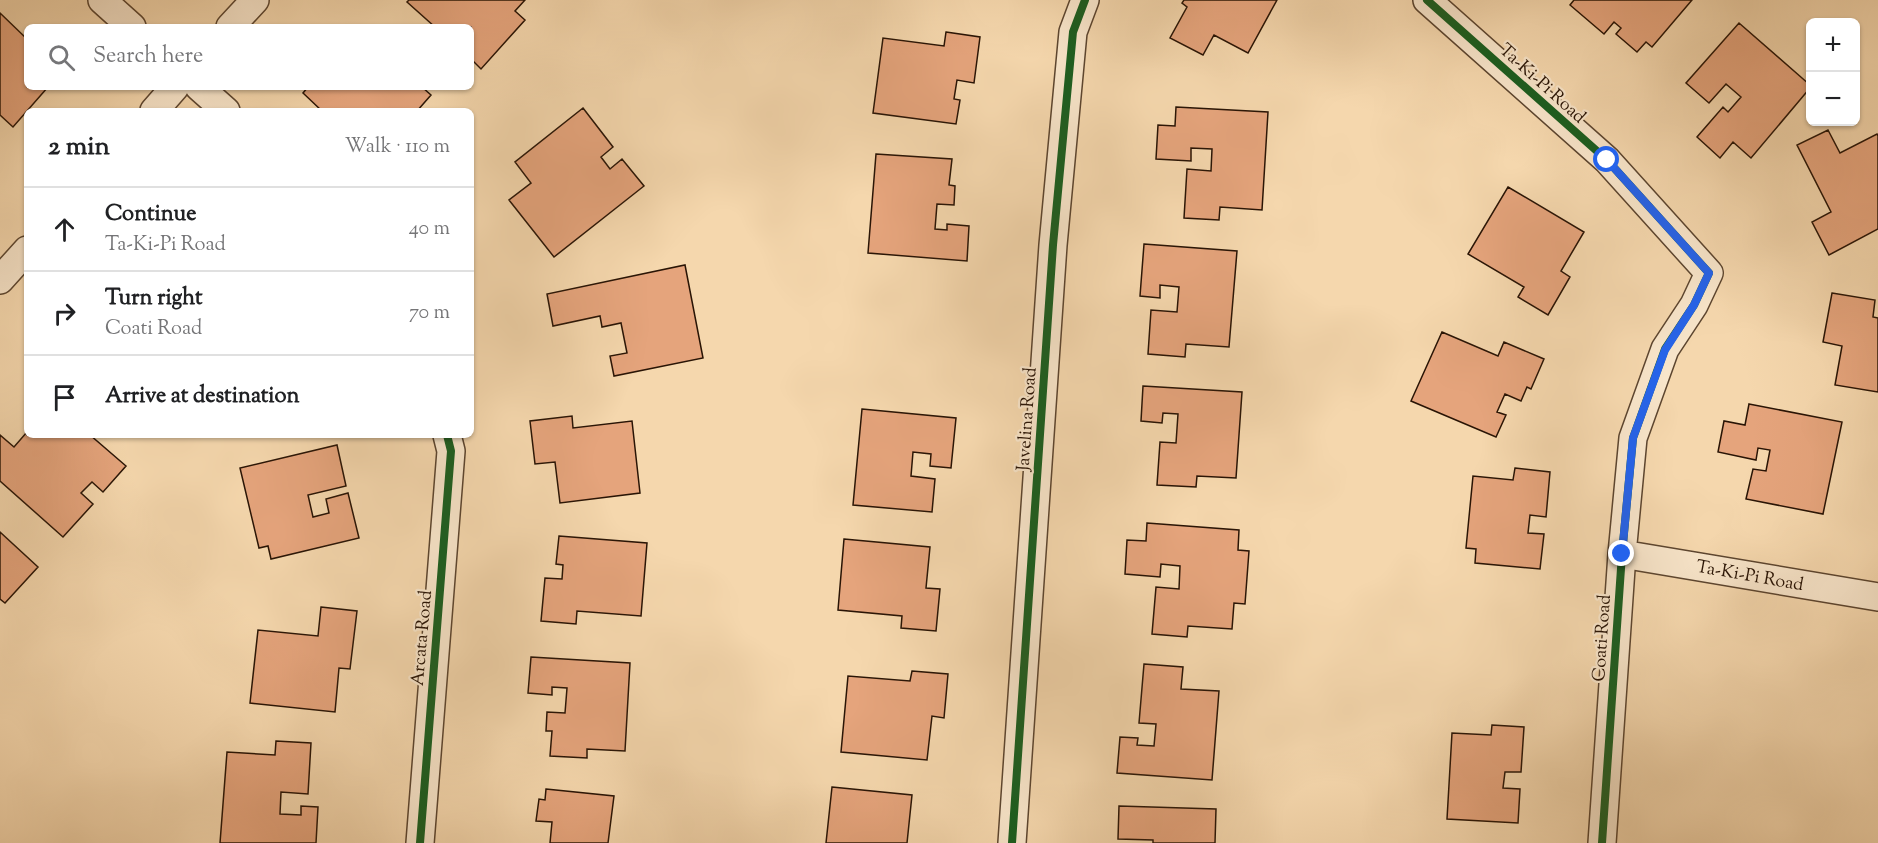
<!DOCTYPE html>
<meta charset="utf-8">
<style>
:root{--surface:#fff;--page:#f6f6f6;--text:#202124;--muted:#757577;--line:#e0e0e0}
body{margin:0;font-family:"Sorts Mill Goudy",serif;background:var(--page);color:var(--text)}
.controls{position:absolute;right:18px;top:18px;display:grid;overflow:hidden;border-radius:9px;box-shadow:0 2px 4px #0004}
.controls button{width:54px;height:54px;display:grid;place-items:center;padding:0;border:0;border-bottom:2px solid var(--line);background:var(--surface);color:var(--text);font:30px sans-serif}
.stop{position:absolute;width:18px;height:18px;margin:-14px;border:4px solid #2563eb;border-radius:50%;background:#fff}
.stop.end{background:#2563eb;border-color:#fff;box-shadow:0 2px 6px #0008}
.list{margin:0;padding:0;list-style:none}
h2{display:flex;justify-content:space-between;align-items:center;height:78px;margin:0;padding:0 24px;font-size:26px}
h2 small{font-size:20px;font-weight:400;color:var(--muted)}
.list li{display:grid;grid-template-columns:39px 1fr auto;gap:18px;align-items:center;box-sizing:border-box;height:84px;padding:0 24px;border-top:2px solid var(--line)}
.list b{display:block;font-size:22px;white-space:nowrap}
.list p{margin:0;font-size:20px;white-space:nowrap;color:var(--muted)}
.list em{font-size:20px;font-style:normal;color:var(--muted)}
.icon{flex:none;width:33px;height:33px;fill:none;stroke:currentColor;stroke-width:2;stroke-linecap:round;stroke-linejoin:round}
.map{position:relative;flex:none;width:1878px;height:843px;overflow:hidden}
.search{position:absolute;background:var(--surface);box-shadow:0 2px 4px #0004;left:24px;top:24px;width:450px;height:66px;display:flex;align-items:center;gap:15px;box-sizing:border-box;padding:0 21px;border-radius:9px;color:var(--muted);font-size:22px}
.panel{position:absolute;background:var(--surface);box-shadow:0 2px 4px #0004;left:24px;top:108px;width:450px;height:330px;border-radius:9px}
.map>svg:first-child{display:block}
.building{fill:#e5a47c;stroke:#291405;stroke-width:1.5}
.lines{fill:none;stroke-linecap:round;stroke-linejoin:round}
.minor-casing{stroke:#5c452f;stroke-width:30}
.minor{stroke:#f8e5ca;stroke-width:27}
.cycleway-casing{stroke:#f8e5ca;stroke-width:11}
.cycleway{stroke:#1b5e20;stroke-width:8}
.route{stroke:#2563eb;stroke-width:8}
.labels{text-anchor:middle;stroke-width:4.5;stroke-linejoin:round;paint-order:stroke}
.street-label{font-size:18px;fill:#291405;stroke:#f8e5ca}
</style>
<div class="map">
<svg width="1878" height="843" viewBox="0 0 1878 843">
<rect width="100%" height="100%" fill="#f5d7ad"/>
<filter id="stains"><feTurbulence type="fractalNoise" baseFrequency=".00333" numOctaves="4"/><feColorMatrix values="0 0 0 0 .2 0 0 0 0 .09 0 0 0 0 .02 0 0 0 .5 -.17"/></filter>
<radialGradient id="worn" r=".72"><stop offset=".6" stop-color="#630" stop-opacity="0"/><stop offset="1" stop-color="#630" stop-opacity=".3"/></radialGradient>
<path class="building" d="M409,0h116l-10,11 10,9 -44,49 -10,-10v-32h-36l-28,-25z
M1184,0h93l-29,53 -34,-18 -11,20 -33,-17 17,-31 -5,-4z
M1574,0h118l-40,47 -6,-5 -9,10 -21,-18 5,-6 -7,-6 -10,12 -34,-29z
M0,13l27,26v48h21l-35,40 -13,-12z
M1739,23l71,62v3l-59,70 -18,-16 -13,16 -23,-21 26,-30 5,5 13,-15 -15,-13 -17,19 -23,-20z
M946,32l34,5 -6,46 -17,-3 -3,19 6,1 -4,24 -83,-11 10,-75 61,8z
M308,87h114l9,8 -14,16h-95l-19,-18z
M1176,107l92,5 -6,98 -42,-3 -1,13 -35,-2 3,-49 24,2 1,-22 -21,-1v13l-35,-2 2,-34 17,1z
M583,108l30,39 -12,10 9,12 12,-10 22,27 -90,71 -45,-57 22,-17 -16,-21z
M1828,130l12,23 37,-19 1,2v93l-49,26 -17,-33 19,-10 -34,-67z
M876,154l76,5 -3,26 6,1 -1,19 -17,-1 -2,25 12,1v-6l22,2 -2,35 -99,-8z
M1508,187l76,45 -23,39 9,6 -22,38 -30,-18 6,-10 -56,-33z
M1144,244l93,7 -8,96 -43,-3 -1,13 -37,-3 3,-44 26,2 2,-25 -19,-2v13l-20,-2z
M685,265l18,93 -89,18 -4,-20 17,-3 -6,-30 -19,4 -2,-11 -47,10 -6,-32z
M1832,293l43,7 -2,17 5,1v74l-43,-7 7,-39 -19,-4z
M1442,332l56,24 6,-14 40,17 -13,30 -4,-2 -6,14 -16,-7 -8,18 9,3 -10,22 -85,-36z
M1143,386l99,6 -6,86 -39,-2 -1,11 -39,-2 3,-43 16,1 2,-29 -15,-1 -1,10 -21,-2z
M1749,404l93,18 -19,92 -77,-15 7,-30 13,2 4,-21 -12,-2 -2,12 -38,-8 6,-31 21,4z
M862,409l94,9 -5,50 -21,-2 1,-12 -18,-2 -2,24 24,3 -3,33 -79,-7z
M572,416l1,12 59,-7 8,72 -80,10 -5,-41 -20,2 -5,-43z
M27,432v3h63l36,31 -23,26 -11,-10 -11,11 12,11 -30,33 -63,-56v-46l14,12z
M337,445l9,41 -38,9 5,22 16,-4 -3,-14 22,-6 11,45 -88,21 -3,-13 -9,2 -19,-80z
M1515,468l35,4 -4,45 -16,-2 -2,18 16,1 -4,35 -65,-6 1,-14 -10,-1 7,-72 40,4z
M1147,523l92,7 -1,20 11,1 -4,53 -11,-1 -2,26 -44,-3 -1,11 -35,-3 4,-47 23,2 1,-23 -19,-2 -1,13 -35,-3 2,-34 19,1z
M0,532l38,35 -33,36 -5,-4z
M559,536l88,7 -6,73 -64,-5 -1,13 -35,-3 4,-43 17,1 1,-14 -7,-1z
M844,539l86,8 -4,41 14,1 -4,42 -35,-3 1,-12 -64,-6z
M321,607l36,4 -7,58 -11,-1 -4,44 -85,-9 8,-73 60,6z
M531,657l99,6 -5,88 -38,-2v9l-37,-2 2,-25h-6l1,-19 18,1 2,-25 -15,-1v8l-24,-2z
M1144,664l39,3 -2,22 38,2 -7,89 -95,-7 3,-36 18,1 -1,7 17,1 2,-22 -17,-1z
M912,671l36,3 -4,44 -12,-2 -5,44 -86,-8 7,-76 62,5z
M1492,725l32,2 -3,45h-16l-2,16 17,1 -2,34 -71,-4 5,-86 39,2z
M276,741l35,2 -3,51 -27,-2 -1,22 21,1v-9l17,1 -2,36h-96l7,-91 48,3z
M832,787l80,8 -5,48h-81z
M546,789l68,7 -6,47h-58l2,-21 -16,-1 3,-22 6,1z
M1119,806l97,3 -1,34h-62v-3l-35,-1z"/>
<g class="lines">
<defs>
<path id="minor" d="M102,0l30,27
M1427,0l180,160 102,113 -15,32 -29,44 -32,89 -11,116 -20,289
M230,27l25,-27
M199,87l27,24
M154,111l21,-24
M0,280l27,-30
M1622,554l256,43
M420,843l31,-392 -4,-16
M1012,843l41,-598 20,-213 12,-32"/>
</defs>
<use href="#minor" class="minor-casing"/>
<use href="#minor" class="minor"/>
<defs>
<path id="cycleway" d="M1427,0l180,160 102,113 -15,32 -29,44 -32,89 -11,116 -20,289
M420,843l31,-392 -4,-16
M1012,843l41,-598 20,-213 12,-32"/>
</defs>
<use href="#cycleway" class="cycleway-casing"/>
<use href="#cycleway" class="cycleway"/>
</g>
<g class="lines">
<path class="route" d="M1607,160l102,113 -15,32 -29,45 -32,88 -11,116"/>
</g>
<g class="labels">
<g class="street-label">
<text transform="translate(1543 83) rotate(42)" y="6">Ta-Ki-Pi Road</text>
<text transform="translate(1026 419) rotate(-86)" y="6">Javelina Road</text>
<text transform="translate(1750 575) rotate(10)" y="6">Ta-Ki-Pi Road</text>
<text transform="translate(421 638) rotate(-85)" y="6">Arcata Road</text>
<text transform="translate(1601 638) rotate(-86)" y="6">Coati Road</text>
</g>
</g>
<rect width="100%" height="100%" filter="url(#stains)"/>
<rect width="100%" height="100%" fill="url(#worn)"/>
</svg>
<div class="controls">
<button>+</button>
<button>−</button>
</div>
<div class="stop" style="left:1607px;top:160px"></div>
<div class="stop end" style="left:1622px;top:554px"></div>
<div class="search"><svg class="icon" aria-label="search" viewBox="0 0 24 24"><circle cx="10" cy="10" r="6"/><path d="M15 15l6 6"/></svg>Search here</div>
<section class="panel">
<h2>2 min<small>Walk · 110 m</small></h2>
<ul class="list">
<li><svg class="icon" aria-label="ahead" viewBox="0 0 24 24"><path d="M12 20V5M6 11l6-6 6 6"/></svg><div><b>Continue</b><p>Ta-Ki-Pi Road</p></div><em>40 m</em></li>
<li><svg class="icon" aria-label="right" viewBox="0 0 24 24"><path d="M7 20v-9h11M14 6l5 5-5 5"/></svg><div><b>Turn right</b><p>Coati Road</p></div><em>70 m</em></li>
<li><svg class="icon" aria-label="arrive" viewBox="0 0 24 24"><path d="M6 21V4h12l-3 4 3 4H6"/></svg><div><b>Arrive at destination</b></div></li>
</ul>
</section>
</div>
